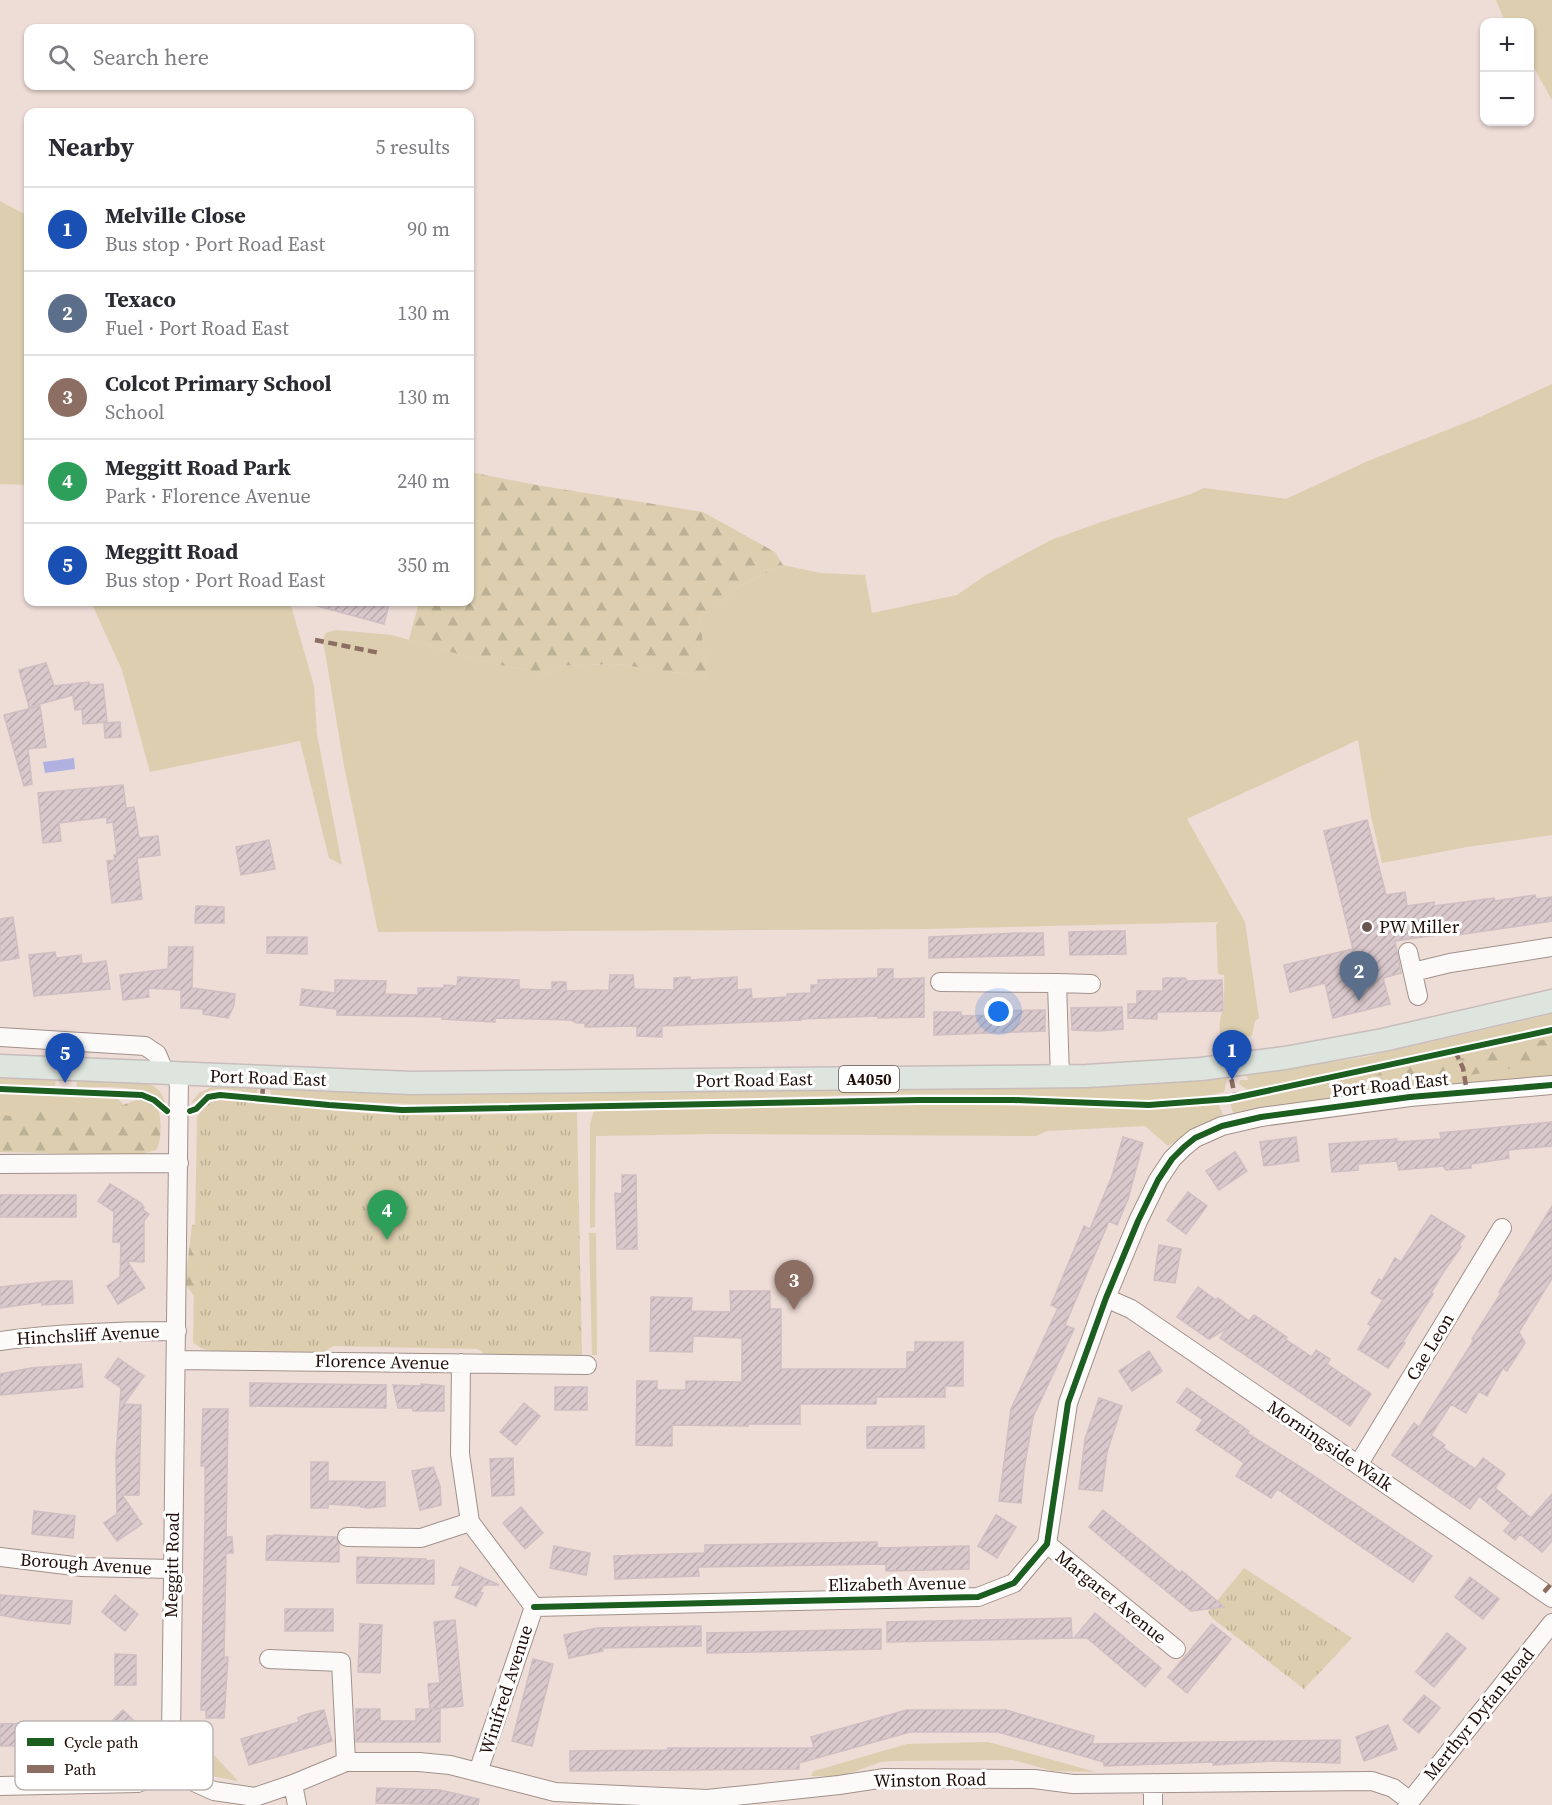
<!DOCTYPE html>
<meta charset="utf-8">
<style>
:root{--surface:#fff;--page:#f7f7f7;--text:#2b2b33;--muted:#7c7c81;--line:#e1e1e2;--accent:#ea580c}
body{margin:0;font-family:"Source Serif 4",serif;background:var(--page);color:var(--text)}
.controls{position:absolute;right:18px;top:18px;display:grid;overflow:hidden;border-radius:12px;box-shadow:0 2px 4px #0004}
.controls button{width:54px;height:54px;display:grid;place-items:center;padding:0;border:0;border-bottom:2px solid var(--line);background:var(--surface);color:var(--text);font:30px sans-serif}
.you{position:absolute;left:999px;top:1012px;width:21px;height:21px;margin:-15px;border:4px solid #fff;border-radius:50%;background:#1a73e8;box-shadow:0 0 0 9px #1a73e833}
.badge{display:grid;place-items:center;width:39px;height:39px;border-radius:50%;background:var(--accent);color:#fff;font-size:20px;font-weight:700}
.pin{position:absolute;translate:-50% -50px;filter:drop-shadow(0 2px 3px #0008)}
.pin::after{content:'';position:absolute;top:32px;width:21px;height:18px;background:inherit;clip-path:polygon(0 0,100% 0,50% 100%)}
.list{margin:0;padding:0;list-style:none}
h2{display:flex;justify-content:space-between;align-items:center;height:78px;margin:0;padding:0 24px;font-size:26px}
h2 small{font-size:20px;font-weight:400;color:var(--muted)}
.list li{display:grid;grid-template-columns:39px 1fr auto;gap:18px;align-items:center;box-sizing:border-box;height:84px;padding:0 24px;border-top:2px solid var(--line)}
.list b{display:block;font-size:22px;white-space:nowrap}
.list p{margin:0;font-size:20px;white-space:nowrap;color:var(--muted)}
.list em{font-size:20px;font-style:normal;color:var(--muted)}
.icon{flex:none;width:33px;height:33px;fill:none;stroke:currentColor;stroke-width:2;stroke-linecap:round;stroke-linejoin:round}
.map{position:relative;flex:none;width:1552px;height:1805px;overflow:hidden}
.search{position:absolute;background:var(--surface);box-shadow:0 2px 4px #0004;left:24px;top:24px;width:450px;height:66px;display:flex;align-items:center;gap:15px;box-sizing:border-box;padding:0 21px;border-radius:12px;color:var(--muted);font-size:22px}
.panel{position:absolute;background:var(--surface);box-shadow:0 2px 4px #0004;left:24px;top:108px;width:450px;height:498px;border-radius:12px}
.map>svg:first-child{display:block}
.grass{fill:#dcceaf}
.forest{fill:url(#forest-firs)}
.park{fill:url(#park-tufts)}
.water{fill:#b0b1e0}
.building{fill:url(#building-hatch);stroke:#cfbec2;stroke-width:1.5}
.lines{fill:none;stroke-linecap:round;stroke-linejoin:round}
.minor-casing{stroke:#a2918b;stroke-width:20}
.major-casing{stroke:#c8bdbb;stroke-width:25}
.minor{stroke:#fcfaf9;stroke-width:18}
.major{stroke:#dee4de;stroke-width:22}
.quiet{stroke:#8d6e63;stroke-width:4.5;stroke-dasharray:9 4.5;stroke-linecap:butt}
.cycleway-casing{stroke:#fff;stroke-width:10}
.cycleway{stroke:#1b5e20;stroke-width:6}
.poi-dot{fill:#695550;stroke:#fff;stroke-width:2}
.labels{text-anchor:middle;stroke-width:6;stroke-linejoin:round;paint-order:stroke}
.shield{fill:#fff;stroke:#645652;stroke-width:1.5}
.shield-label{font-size:16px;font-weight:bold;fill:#210d08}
.poi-label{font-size:18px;fill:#210d08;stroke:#fff;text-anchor:start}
.street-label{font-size:18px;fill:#210d08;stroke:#fff}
.key{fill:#fff;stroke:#bcb6b5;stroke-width:1.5}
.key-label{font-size:16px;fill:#210d08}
</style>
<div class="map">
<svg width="1552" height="1805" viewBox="0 0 1552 1805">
<defs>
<pattern id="forest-firs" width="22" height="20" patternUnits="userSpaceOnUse" patternTransform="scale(1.5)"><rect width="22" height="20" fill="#dcceaf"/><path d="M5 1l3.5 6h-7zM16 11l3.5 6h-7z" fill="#bcb095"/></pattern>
<pattern id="park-tufts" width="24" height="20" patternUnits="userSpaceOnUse" patternTransform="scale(1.5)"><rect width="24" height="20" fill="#dcceaf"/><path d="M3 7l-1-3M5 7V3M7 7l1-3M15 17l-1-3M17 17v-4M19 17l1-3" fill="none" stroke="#bcb095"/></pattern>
<pattern id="building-hatch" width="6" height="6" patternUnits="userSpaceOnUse" patternTransform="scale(1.5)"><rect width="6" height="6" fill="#d9c8cc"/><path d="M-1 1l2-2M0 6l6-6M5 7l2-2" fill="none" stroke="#baabae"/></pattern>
</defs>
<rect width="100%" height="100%" fill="#eedcd6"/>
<path class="grass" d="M1496,0h56v100l-22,-39v-39h-25z
M0,201l28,15v269l-28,-1z
M1552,384v451l-85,12 -85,16 -11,-47 -13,-76 -171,79 58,103 14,96 -4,3 -3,15 -30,6c-3,-10 -4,-24 2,-32 -1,-11 1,-23 0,-35l-6,-1 -2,-49 3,-3 -295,7 -546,3 -34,-166 -21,-126 3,-7 9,-3 57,5 93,27 61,12 8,-8 62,-2 91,13 -7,-58 39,-33 44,-21 37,8 45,2 7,38 85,-18 29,-20 65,-35 53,-19 87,-27 13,-6 82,11 82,-38 112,-44z
M91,602h199l24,84 3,48 25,131 -13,-7 -29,-117 -150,31 -28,-102z
M1552,1014v12l-187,42 -117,22 -9,-6 1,-4h8l-1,-5 118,-18z
M1552,1034v44l-216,20 -103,15 -3,-10 38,-7z
M0,1076l56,3 -1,7 -55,-2z
M1227,1078l-3,14c-47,12 -100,7 -148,6 -55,-3 -109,-4 -163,-4 -214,2 -429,23 -642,1l-1,-6 166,5 564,-6 131,-2z
M76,1080l71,3c10,4 15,9 18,19l-2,1c-18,-20 -61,-15 -86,-16z
M212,1087l46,2 -1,4c-13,-1 -31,-6 -45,-3 -9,3 -12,11 -21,13l8,-10z
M0,1093l117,4 8,10 -8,13 -117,5z
M935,1104l216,5 68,-4 4,10 -25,12 -30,19 -23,-20 -98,5 -11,5 -324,-2 -116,2 -1,91 -5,1v-104l4,-13z
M589,1233h7l1,122h-5z
M188,1727l50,54c-17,-4 -44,-4 -50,-25 -2,-9 0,-20 0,-29z
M988,1742l108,30 -43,-1 -40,-11 -120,1 -12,1 -39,14h-31l3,-5 93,-27z"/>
<path class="forest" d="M470,472l66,13 167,27 72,40 8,13 -44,21 -39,33 7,58 -91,-13 -62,2 -8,8 -61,-12 -76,-22 9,-34 -22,-4h74z
M1552,1038v24l-82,13 -48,15 -37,-3 -10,-11 13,-8 31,-2 16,-8 12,5 36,-11z
M139,1099c4,1 11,2 15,5 9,6 8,38 2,46l-18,5 -138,-3v-38l9,2 33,-6 36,2 29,-1z
M215,1222l-17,79 -13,-17 7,-59z"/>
<path class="park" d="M222,1099c59,5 118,14 178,16 59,1 118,-1 177,-3l5,243h-96l-8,-6 -145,-3 -9,6 -111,-1 -10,-2 -10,-6 4,-226c7,-11 12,-16 25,-18z
M1244,1568l108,70 -48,51 -92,-71 -4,-6z"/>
<path class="water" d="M74,758l1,11 -30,4 -2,-11z"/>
<path class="building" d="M317,602h61l11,2 -5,20 -67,-18z
M46,663l8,23 35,-4 1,3 13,-1 4,38 -24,2 -1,-15 -7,1 -2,-15 -44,12 -10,-37z
M40,706l6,41 -18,2 4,35 -8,2 -20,-71z
M120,722l1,15 -16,1 -1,-15z
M123,785l3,23 8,-1 5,31 19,-2 2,19 -23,3 5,41 -30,4 -5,-42 8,-1 -1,-5h3l-4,-33 -6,1v-6l-48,6 2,18 -18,2 -5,-50z
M1367,820l19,75 19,-3 2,14 27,-4v4l60,-8 1,3 40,-6 1,4 16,-2v24l-94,14v-3l-63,9 6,32 -18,5 7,26 -57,14 -8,-35 -35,9 -6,-27 69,-16 -29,-118z
M269,840l6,29 -34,6 -5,-28z
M196,906l28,1v16h-29z
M13,917l6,41 -19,3v-42z
M1114,931h11l1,23 -56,1 -1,-23z
M1018,933h25l1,22 -115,3v-21z
M267,937h40v17l-40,-1z
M169,947h24l-1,41 43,6 -1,11 -6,13 -25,-4v-5l-22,-1v-18l-33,-2 1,9 -26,3 -3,-25 48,-6z
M55,952l1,6 25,-3 1,9 24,-3 4,28 -76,7 -5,-41z
M878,969h15v10l31,-1v39l-46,1v-2l-77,3v1l-139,6v11l-25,-1v-10l-52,1v-4h-8l-6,-3 -76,-2v4l-53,-3 1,-2 -106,-2v-6l-37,-4 2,-16 33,4v-13l51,1 -1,13 33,1v-7h26v-3l13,1 1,-9 61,3v9l33,1v-8h14v9l43,-1 1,-15h23l1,14 40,1v-12l16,-1v3l47,-3v13l14,-1 1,10 35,-2v-3l24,-1v-8h7v-5l60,-2z
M1165,978h20l2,3 35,-1 1,31 -66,1v7l-29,-1v-14h9v-13h26v-12z
M1122,1007l1,22 -25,2 -26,-1 -1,-22z
M1045,1010v21l-111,4v-23h27v4l33,-1v-4z
M1552,1122v24l-44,4 1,8 -38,6v4l-25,2 -3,-4 -44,4 -2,-9 -39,3v6l-26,2 -3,-28 68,-5v3l44,-3 -1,-6z
M1123,1137l20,6 -15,56 -11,26 -8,-4 -44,104 9,4 -41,88 -9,52 -3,34 -22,-2 12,-92 47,-101 -7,-3 33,-79 6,3 22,-53z
M1296,1137l3,24 -35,5 -4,-24z
M1235,1152l12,19 -28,19 -13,-19z
M622,1175h14l1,74h-20l-2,-56 7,1z
M110,1184l31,19 3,5 -1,2 6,4 -5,7v41l-17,-1 18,27 -27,16 -11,-18 13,-9 1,-35h-8l1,-30 -16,-11z
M1188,1192l19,14 -21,28 -19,-14z
M0,1195h76v22h-76z
M1552,1206v72l-33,54 6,11 -18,28 -4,-3 -16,28 -8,-5 -13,22 -15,-9 -20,31 14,10 -2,3 32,21 8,-11 22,16 -10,14 36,30 21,-24v47l-10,11 -22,-18 -5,6 -11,-9 7,-8 -32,-27 -9,13 -78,-54 22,-32 5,4 36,-57 19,-30 -2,-1 29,-46 -2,-1z
M1431,1215l34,21 -6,9 2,2 -17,24 -13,22 2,1 -30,48 2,1 -17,25 -30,-19 14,-23 -4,-2 15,-24 -12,-7 8,-14 3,2 13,-23 6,4z
M1159,1245l22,4 -6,34 -21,-3z
M56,1281h16l1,22 -31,2v-3l-42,6v-21z
M1198,1287l18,13 2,-2 31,23 5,-6 33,22 -2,2 27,18 4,-7 14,9 -3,5 44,30 -21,32 -130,-88 7,-10 -18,11 -32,-22z
M730,1291h40v18h11v60h126v-17h8v-10h48v44h-18v11h-69v7h-76v20h-52v2l-76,-1v21l-36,-1 1,-64h20v9h29v-9l56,1v-44l-49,-2 -1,16 -42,-1 1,-54 41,1 -1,13 40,1z
M1149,1351l13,20 -30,20 -13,-20z
M118,1358l26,18 -20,28 17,1 -2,90h-17l20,29 -25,17 -13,-18 13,-9 -1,-57 5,-69 -16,-11z
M81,1364l2,23 -83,8v-21l31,-6z
M250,1383l136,2v23l-136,-2z
M421,1384l23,2v25h-31v-3h-15l-5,-23 28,1z
M555,1387h32v23h-32z
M1187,1388l62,43 -2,2 58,37 127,86 -19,26 -136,-93 -6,9 -35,-22 8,-13 -48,-33 7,-10 -26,-18z
M1099,1398l23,8 -15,46 -5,39 -23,-2 6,-50z
M524,1403l16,13 -24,29 -16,-13z
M203,1409h25l-2,128h6l1,16h-7l-2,104h4l-4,61h-18v-8h-5l4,-191v-53h-4z
M924,1426v22h-57v-21z
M513,1458l1,37 -22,1 -2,-37z
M311,1462h17v19l57,1v24l-16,2 -8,-1v-1l-33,-2v4h-17z
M433,1467l7,19 1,19 -21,5 -8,-39z
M521,1507l22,26 -18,16 -22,-26z
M1103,1510l77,63 2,-2 42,36 -33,4 -69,-56 -33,-28z
M34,1511l41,5 -2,22 -41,-4z
M996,1515l20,12 -19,31 -19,-12z
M274,1535l62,2 3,8v17l-73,-2 1,-24h7z
M877,1542v6l92,-2v23l-83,2v-7l-188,3 1,9 -84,3 -1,-23 91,-3v-8z
M554,1546l36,7 -4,22 -36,-7z
M357,1557l69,2v2l8,-1v24l-77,-1z
M460,1567l39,18h-15l-4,7 3,1 -7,13 -21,-9 6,-12h-9z
M1470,1577l29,22 -16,20 -28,-22z
M0,1595l72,6 -2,23 -43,-4 -27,-5z
M115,1595l23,19 -13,17 -23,-19z
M285,1609h48v22h-48z
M1095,1613l66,55 -16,19 -58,-49h-13z
M1071,1618l1,20 -185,4v-20z
M455,1620l8,86 -33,3 -2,-25 12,-1 -6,-61z
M360,1624l22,1 -2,48 -22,-1z
M1212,1624l19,15 -44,54 -19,-16z
M701,1626v20l-99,2 1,3 -34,7 -5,-23 33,-7z
M881,1629v20l-174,4v-20z
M1447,1633l19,15 -32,39 -18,-15z
M115,1654l21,1v30h-21z
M533,1659l20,5 -21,82 -20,-5z
M1424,1695l16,13 -21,25 -16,-13z
M356,1709h24v12h36v-12h24v33h-84z
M123,1710l16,16 -21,22 -16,-17z
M324,1710l8,31 -83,24 -8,-26 58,-17 -1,-4 6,-3z
M907,1710h99l88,26 -2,8 248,-4v23l-68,-2 -59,4v-3l-109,4v-4l-106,-30h-88l-111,31v6l-229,2v-20l98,-1v-2h146l-3,-11z
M77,1722v23l-77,1v-22z
M1388,1725l9,24 -33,12 -8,-24z
M377,1788l63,2 39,9 -1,6 -102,-2z"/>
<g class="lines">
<defs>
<path id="minor" d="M1408,952l10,44
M1413,972l37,-9 102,-16
M940,982l117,1 3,94
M1057,983l34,1
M0,1037l145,9 12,8 8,19
M0,1164l179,-1
M1106,1298l25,11 421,289
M0,1341c59,-8 117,-10 177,-10
M176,1360l411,5
M461,1363l-1,91 10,68 64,85
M1358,1465l144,-237
M347,1537l74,1 49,-16
M1047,1544l129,105
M0,1557l82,10 90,2
M534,1607l444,-10 36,-14 33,-39 21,-141 38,-105 32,-77 20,-41 14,-21 12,-12 11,-9 27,-12 39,-9 149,-20 142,-12
M269,1659l72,3 5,100
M163,1766l11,7 40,18 41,6 38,-13 53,-22h73l31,3 105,27 152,7 132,-14 46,-7 149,1 39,5 299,-3 21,7 17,13
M478,1772l56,-165
M293,1784l4,21
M0,1786l138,-3 19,-10 6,-7 5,-10 3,-16 8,-666
M1153,1805v-22
M1407,1805l145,-182"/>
<path id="major" d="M0,1066l412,17 675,-7 114,-7 84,-11 98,-18 169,-39"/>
</defs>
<use href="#minor" class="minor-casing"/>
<use href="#major" class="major-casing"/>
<use href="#minor" class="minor"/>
<use href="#major" class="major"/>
<path class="quiet" d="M315,640l65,13
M1455,1051l8,17 4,24
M1229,1066l6,32
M262,1098l2,-21
M1544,1592l8,-9"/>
<defs>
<path id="cycleway" d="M0,1089l142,6 12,5 13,11
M190,1111l6,-2 12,-12 12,-2 109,10 73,5 517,-10h95l135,5 80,-6 323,-69
M534,1607l444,-10 36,-14 33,-39 21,-141 38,-105 32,-77 20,-41 14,-21 12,-12 11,-9 27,-12 39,-9 149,-20 142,-12"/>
</defs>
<use href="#cycleway" class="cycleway-casing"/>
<use href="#cycleway" class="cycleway"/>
</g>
<circle class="poi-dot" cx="1367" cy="927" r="6"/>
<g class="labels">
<rect class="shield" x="839" y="1066" width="60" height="26" rx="4.5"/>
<g class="shield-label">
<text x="869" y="1085">A4050</text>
</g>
<g class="poi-label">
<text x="1379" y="933">PW Miller</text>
</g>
<g class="street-label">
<text transform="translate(268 1078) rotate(2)" y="6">Port Road East</text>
<text transform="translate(754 1080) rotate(-1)" y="6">Port Road East</text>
<text transform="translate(1390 1085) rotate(-6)" y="6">Port Road East</text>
<text transform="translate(88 1335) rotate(-3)" y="6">Hinchsliff Avenue</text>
<text transform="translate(1430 1347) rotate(-59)" y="6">Cae Leon</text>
<text transform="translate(382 1362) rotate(1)" y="6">Florence Avenue</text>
<text transform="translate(1330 1446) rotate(34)" y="6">Morningside Walk</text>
<text transform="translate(86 1564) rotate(4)" y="6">Borough Avenue</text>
<text transform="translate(172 1565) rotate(-89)" y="6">Meggitt Road</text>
<text transform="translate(897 1584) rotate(-1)" y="6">Elizabeth Avenue</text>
<text transform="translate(1111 1597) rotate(39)" y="6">Margaret Avenue</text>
<text transform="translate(506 1690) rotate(-72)" y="6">Winifred Avenue</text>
<text transform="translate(1479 1714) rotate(-51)" y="6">Merthyr Dyfan Road</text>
<text transform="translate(930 1780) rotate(-1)" y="6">Winston Road</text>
</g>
</g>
<rect x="15" y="1721" width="198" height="69" rx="9" class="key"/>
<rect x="27" y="1738" width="27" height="8" fill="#1b5e20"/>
<rect x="27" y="1765" width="27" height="8" fill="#8d6e63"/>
<g class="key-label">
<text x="64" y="1748">Cycle path</text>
<text x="64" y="1775">Path</text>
</g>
</svg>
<div class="controls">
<button>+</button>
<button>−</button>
</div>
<div class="you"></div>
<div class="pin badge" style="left:1232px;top:1080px;background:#1a4fb4">1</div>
<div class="pin badge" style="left:1359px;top:1001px;background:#5c6f8a">2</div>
<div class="pin badge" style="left:794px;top:1310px;background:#8d6e63">3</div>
<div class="pin badge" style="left:387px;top:1240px;background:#2e9e5b">4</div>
<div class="pin badge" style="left:65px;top:1083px;background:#1a4fb4">5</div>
<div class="search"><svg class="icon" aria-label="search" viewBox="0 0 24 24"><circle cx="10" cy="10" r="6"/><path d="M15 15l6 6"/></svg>Search here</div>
<section class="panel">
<h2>Nearby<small>5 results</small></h2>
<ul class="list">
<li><span class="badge" style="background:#1a4fb4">1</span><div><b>Melville Close</b><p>Bus stop · Port Road East</p></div><em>90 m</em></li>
<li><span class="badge" style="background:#5c6f8a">2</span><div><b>Texaco</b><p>Fuel · Port Road East</p></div><em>130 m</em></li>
<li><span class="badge" style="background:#8d6e63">3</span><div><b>Colcot Primary School</b><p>School</p></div><em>130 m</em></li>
<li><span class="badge" style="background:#2e9e5b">4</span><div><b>Meggitt Road Park</b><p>Park · Florence Avenue</p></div><em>240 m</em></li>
<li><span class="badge" style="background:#1a4fb4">5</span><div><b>Meggitt Road</b><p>Bus stop · Port Road East</p></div><em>350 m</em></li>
</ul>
</section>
</div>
